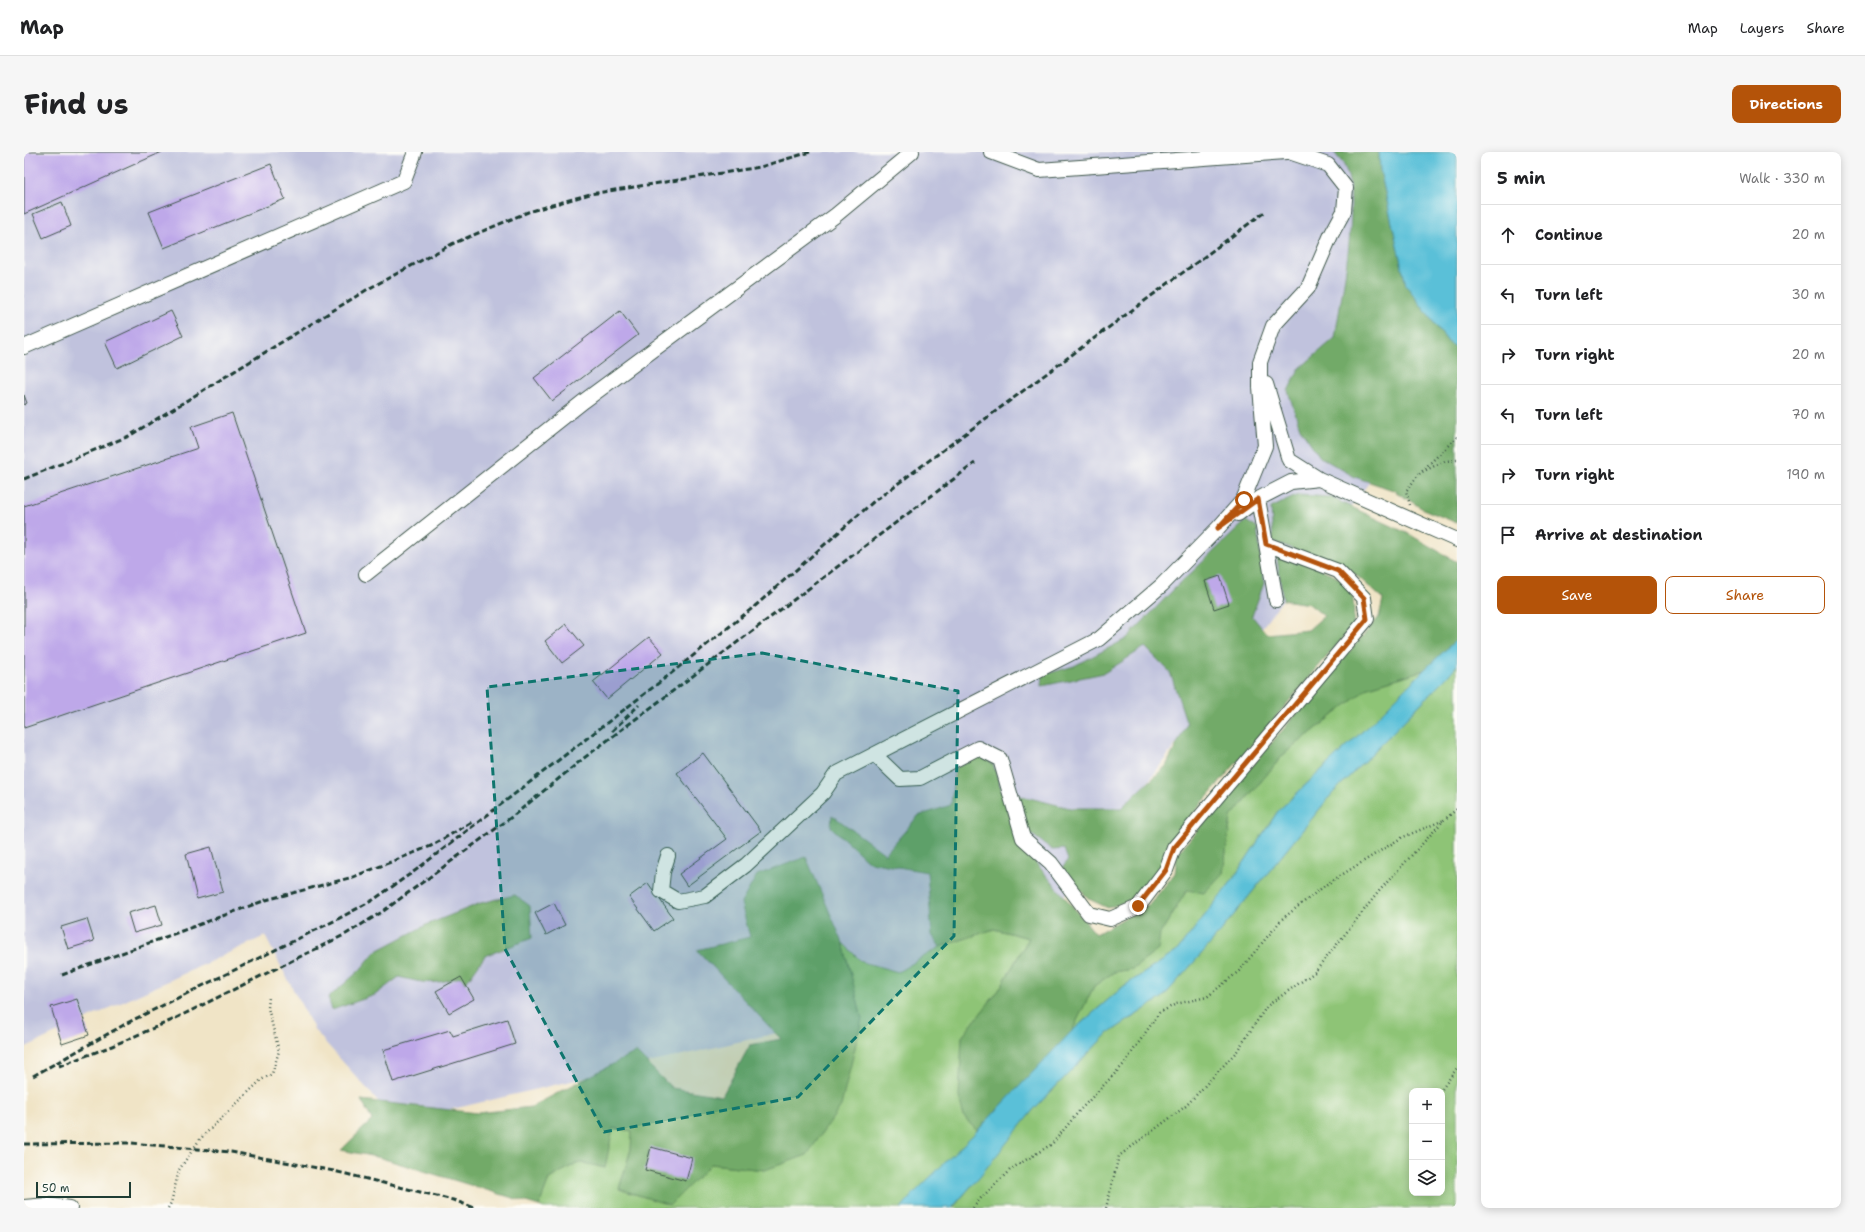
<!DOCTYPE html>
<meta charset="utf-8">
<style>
:root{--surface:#fff;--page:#f6f6f6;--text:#202124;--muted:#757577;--line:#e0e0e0;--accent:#b45309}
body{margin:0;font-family:"Shantell Sans",sans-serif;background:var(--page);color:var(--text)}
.controls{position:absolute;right:12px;bottom:12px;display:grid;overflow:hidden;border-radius:8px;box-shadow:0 2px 10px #0003}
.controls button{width:36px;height:36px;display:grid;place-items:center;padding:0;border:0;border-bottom:1px solid var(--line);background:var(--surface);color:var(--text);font:20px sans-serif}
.scale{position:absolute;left:12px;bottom:10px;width:95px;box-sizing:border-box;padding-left:4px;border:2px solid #1f3d34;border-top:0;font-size:11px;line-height:14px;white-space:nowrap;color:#1f3d34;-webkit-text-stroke:3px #fdfcf7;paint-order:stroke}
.stop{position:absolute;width:12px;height:12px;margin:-9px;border:3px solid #b45309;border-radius:50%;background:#fff}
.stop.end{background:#b45309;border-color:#fff;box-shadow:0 1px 4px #0008}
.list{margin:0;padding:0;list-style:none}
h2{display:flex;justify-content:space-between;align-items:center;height:52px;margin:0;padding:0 16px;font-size:17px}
h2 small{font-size:13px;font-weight:400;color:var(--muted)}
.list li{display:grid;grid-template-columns:26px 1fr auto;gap:12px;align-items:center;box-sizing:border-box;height:60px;padding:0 16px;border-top:1px solid var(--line)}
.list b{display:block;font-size:15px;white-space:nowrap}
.list em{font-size:13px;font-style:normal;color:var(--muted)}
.actions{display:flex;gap:8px;padding:12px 16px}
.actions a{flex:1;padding:9px 0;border:1px solid var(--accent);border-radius:8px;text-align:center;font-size:14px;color:var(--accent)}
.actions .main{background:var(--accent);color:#fff}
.icon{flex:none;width:22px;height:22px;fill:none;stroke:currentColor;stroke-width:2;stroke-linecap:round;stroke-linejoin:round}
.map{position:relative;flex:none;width:1433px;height:1056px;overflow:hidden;border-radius:8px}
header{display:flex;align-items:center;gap:24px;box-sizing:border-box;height:56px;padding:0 20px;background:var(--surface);border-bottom:1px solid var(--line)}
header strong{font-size:19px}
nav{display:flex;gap:22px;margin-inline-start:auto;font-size:14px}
.intro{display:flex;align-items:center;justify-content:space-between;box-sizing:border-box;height:96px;padding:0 24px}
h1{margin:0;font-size:28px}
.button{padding:10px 18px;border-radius:8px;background:var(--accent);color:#fff;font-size:14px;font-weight:700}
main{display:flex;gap:24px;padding:0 24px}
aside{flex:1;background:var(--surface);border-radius:8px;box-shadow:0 2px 10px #0003}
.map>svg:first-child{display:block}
.industrial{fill:#c0c2dd}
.green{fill:#8ec476;stroke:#568055;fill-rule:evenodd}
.forest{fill:#72aa67;stroke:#48744e}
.water{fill:#5ac0d8;stroke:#3c7e86}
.building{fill:#bea8e9}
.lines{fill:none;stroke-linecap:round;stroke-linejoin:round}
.minor-casing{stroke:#3e564a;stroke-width:16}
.path{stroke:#3e564a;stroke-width:2.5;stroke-dasharray:1 3;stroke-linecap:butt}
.minor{stroke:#fff;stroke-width:14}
.rail{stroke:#1f3d34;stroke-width:3;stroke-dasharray:6 3;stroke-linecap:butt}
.route{stroke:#b45309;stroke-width:5}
.marked{fill:#0f766e;fill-opacity:0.2;stroke:#0f766e;stroke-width:3;stroke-dasharray:8 5;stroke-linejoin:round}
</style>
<header>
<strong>Map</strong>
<nav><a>Map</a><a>Layers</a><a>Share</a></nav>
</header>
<div class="intro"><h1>Find us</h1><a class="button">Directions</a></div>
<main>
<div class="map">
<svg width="1433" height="1056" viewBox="0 0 1433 1056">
<rect width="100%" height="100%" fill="#fdfcf7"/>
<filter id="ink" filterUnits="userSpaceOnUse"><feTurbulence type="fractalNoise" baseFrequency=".025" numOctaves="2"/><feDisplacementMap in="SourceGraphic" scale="8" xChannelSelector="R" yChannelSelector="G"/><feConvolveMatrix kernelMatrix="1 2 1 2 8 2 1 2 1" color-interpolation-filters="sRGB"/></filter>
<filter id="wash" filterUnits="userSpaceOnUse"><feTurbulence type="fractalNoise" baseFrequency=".012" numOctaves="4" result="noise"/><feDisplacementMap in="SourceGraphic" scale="16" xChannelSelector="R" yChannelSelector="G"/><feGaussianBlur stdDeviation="0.9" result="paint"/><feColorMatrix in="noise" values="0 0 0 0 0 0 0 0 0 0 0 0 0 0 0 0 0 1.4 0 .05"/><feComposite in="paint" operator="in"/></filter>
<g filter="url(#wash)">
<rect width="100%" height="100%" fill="#f0e4c6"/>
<path class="industrial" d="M0,0h1330l56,275 -408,553 -605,142 -82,-91 -50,-95 -241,112z"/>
<path class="green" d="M1433,513v543h-504l81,-99 72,-74 57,-38 48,-54 120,-148 115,-117zM1388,939h30v102h-30z
M1400,518l-57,57 -89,84 -47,71 -55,70 -52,34 -53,46 23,-46 20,-14 19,-3 27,-35 27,-44 36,-17 8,-56 53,-63 85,-67z
M970,777l35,9 -30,52 -37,47 2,80 13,14 -76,77h-357l-5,-2 10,-27 26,-15 9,-1 21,5 7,-40 21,3 -2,18 -12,40 51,16 41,-41 54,6 97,-151 -19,-76 19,19 36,10 42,-25z"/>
<path class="forest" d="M1310,0h45l1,18 26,115 42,57 9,7v174l-34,-14 -30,-19 -38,-13 -35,-20 -20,-29 -12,-37 11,-22 36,-31c6,-41 26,-135 10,-171 -2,-5 -8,-10 -11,-15z
M1274,343l32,2 77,36 50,29v77l-33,31 -55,17 -85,67 -53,63 -8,56 -19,20 -17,-3 -27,44 -2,16 -25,19 -19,3 -20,14 -23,47 -94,98 -13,-14 -5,-20 3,-60 37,-47 30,-52 -35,-9 -54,18 -8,-12 -5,-63 -58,-10 -38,-35 1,-12 53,39 33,-38 33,-11 4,-37 26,-12 12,8 26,79 77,91 54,-30 25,-31 2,-19 202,-237 4,-18 -28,-25 -82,-33 -2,-33z
M1222,369l11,7 7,55 -12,33 15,18 41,-4 16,-14 -15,-12 -26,-4 -7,-49c17,7 65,22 74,38 5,11 4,25 3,37l-184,216 -10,27 -25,30 -26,9 -19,-9 -28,-29 7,-10 -4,-11 -11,1 -26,-19 -10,-36 53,13h51l45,-42 21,-42 -17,-52 -25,-25 -41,26 -62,13 1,-11 31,-9 52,-27 49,-51z
M782,705l37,86 19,76 -21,87 -34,49 -42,15 -54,-6 -41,41 -51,-16 12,-40 1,-18 -19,-3 -8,40 -21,-5 -9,1 -26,15 -10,27 -158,-48 -40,-8 31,-30 -11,-20 117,13 53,-6 105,-55 36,36 50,8 28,-51 31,-6 -84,-89 53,-13 -9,-34 16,-28z
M491,743l15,11 2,32 -47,18 -20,28 -5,-7c-27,8 -33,7 -61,0l-24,18 -43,15 -4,-12 32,-28 15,-18 51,-27 55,-22z"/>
<path class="water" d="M1355,0h78v197l-9,-7 -42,-57 -26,-115z
M1433,487v26l-11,13 -115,117 -120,148 -48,54 -57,38 -72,74 -54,67 -28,32h-51l13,-15 63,-62 94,-99 53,-46 52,-34 55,-70 47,-71 89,-84 57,-57z"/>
<g id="blocks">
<path class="building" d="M0,0h138l-138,62z
M247,12l14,35 -121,49 -15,-36z
M38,50l9,24 -28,12 -10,-24z
M147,159l12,25 -66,32 -12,-26z
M596,159l18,24 -86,66 -18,-23z
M0,243l3,8 -3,2z
M208,261l74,220 -282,95v-222l174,-58 -7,-21z
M1196,424l9,28 -15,5 -9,-28z
M542,472l18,22 -22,17 -17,-22z
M625,485l14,16 -56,46 -14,-17z
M679,601l58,78 -74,55 -8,-12 48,-35 -50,-66z
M187,695l12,45 -26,7 -11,-45z
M624,731l25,35 -19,13 -25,-34z
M530,751l11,22 -19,10 -11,-22z
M132,753l6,20 -28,8 -6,-20z
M63,767l7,22 -26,8 -7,-22z
M437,825l13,22 -25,14 -13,-22z
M53,847l12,36 -27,9 -11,-37z
M483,867l8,25 -122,38 -10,-32 67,-20 3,6z
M627,995l41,11 -6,23 -41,-11z"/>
</g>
</g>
<g filter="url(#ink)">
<use href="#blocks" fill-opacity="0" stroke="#3e564a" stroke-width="1"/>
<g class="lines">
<defs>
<path id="minor" d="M967,0l48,18 247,-18
M0,195l380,-166 11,-29
M1242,232l23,76 30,19
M1234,347l18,101
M1214,362l20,-15 33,-17 28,-3 138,61
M342,422l218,-173 252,-186 76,-63
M851,603l25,24 20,-1 58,-30 22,11 23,79 28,25 38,51 21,5 28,-12 28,-37 8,-22 193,-229 -3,-21 -26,-27 -72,-27
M644,704l-5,16 -2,19 17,10 27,-5 41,-31 77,-72 13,-19 263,-135 63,-54 56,-57 25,-28 22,-54 -5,-59v-25l13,-36 35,-38 23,-53 13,-24 2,-23 -18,-23 -39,-13
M0,1055l24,-2 22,3"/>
</defs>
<use href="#minor" class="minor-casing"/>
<path class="path" d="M1398,319l35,-34
M1386,353l-4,-14 14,-18 25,-12 12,-1
M1418,937l15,-21
M144,1056l3,-5 8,-33 21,-31 61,-59 11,-6 7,-23 -11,-43 1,-11
M949,1056l8,-10 30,-29 41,-25 28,-34 44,-46 35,-51 17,-9 31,-7 32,-26 43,-52 45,-35 74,-46 43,-18
M1082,1056l13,-52 67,-50 51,-55 30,-45 48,-34 65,-82 64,-70 13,-11"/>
<use href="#minor" class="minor"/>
<path class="rail" d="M0,327l105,-43 239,-147 84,-45 76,-32 62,-18 170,-27 50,-15
M588,579l27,-26
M38,823l204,-75 87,-23 78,-31 41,-24
M35,914l53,-20 58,-25 176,-87 36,-22 131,-96 71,-58 391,-295
M9,924l96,-54 207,-102 37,-20 43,-30 253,-195 86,-69 118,-104 393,-291
M0,992l107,-1 100,9 103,19 119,29 22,8"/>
</g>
</g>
<g class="lines" filter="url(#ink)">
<path class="route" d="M1114,754l28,-36 8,-22 193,-229 -3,-21 -26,-27 -72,-27 -8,-45 -40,29 26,-28"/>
</g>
<path class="marked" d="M738,501l196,38 -4,245 -156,161 -194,35 -99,-183 -18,-262z"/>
</svg>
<div class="controls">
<button>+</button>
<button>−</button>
<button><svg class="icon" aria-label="layers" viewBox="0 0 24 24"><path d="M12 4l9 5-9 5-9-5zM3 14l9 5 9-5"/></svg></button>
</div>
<div class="scale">50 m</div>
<div class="stop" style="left:1220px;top:348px"></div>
<div class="stop end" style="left:1114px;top:754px"></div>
</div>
<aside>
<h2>5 min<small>Walk · 330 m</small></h2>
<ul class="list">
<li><svg class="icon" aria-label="ahead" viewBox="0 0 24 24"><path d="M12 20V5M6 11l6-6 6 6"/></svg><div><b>Continue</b></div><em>20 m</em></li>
<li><svg class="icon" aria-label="left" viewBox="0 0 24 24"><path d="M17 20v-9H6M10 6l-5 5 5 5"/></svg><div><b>Turn left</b></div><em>30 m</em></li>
<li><svg class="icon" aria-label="right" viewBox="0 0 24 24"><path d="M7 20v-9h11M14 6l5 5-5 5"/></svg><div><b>Turn right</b></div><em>20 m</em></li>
<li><svg class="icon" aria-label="left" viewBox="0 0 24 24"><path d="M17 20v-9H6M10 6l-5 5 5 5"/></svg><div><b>Turn left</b></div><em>70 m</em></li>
<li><svg class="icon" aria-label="right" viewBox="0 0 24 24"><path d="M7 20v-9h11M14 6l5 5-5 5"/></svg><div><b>Turn right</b></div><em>190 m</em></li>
<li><svg class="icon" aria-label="arrive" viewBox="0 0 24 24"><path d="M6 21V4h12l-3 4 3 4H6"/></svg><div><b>Arrive at destination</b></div></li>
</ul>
<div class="actions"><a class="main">Save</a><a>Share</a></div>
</aside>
</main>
